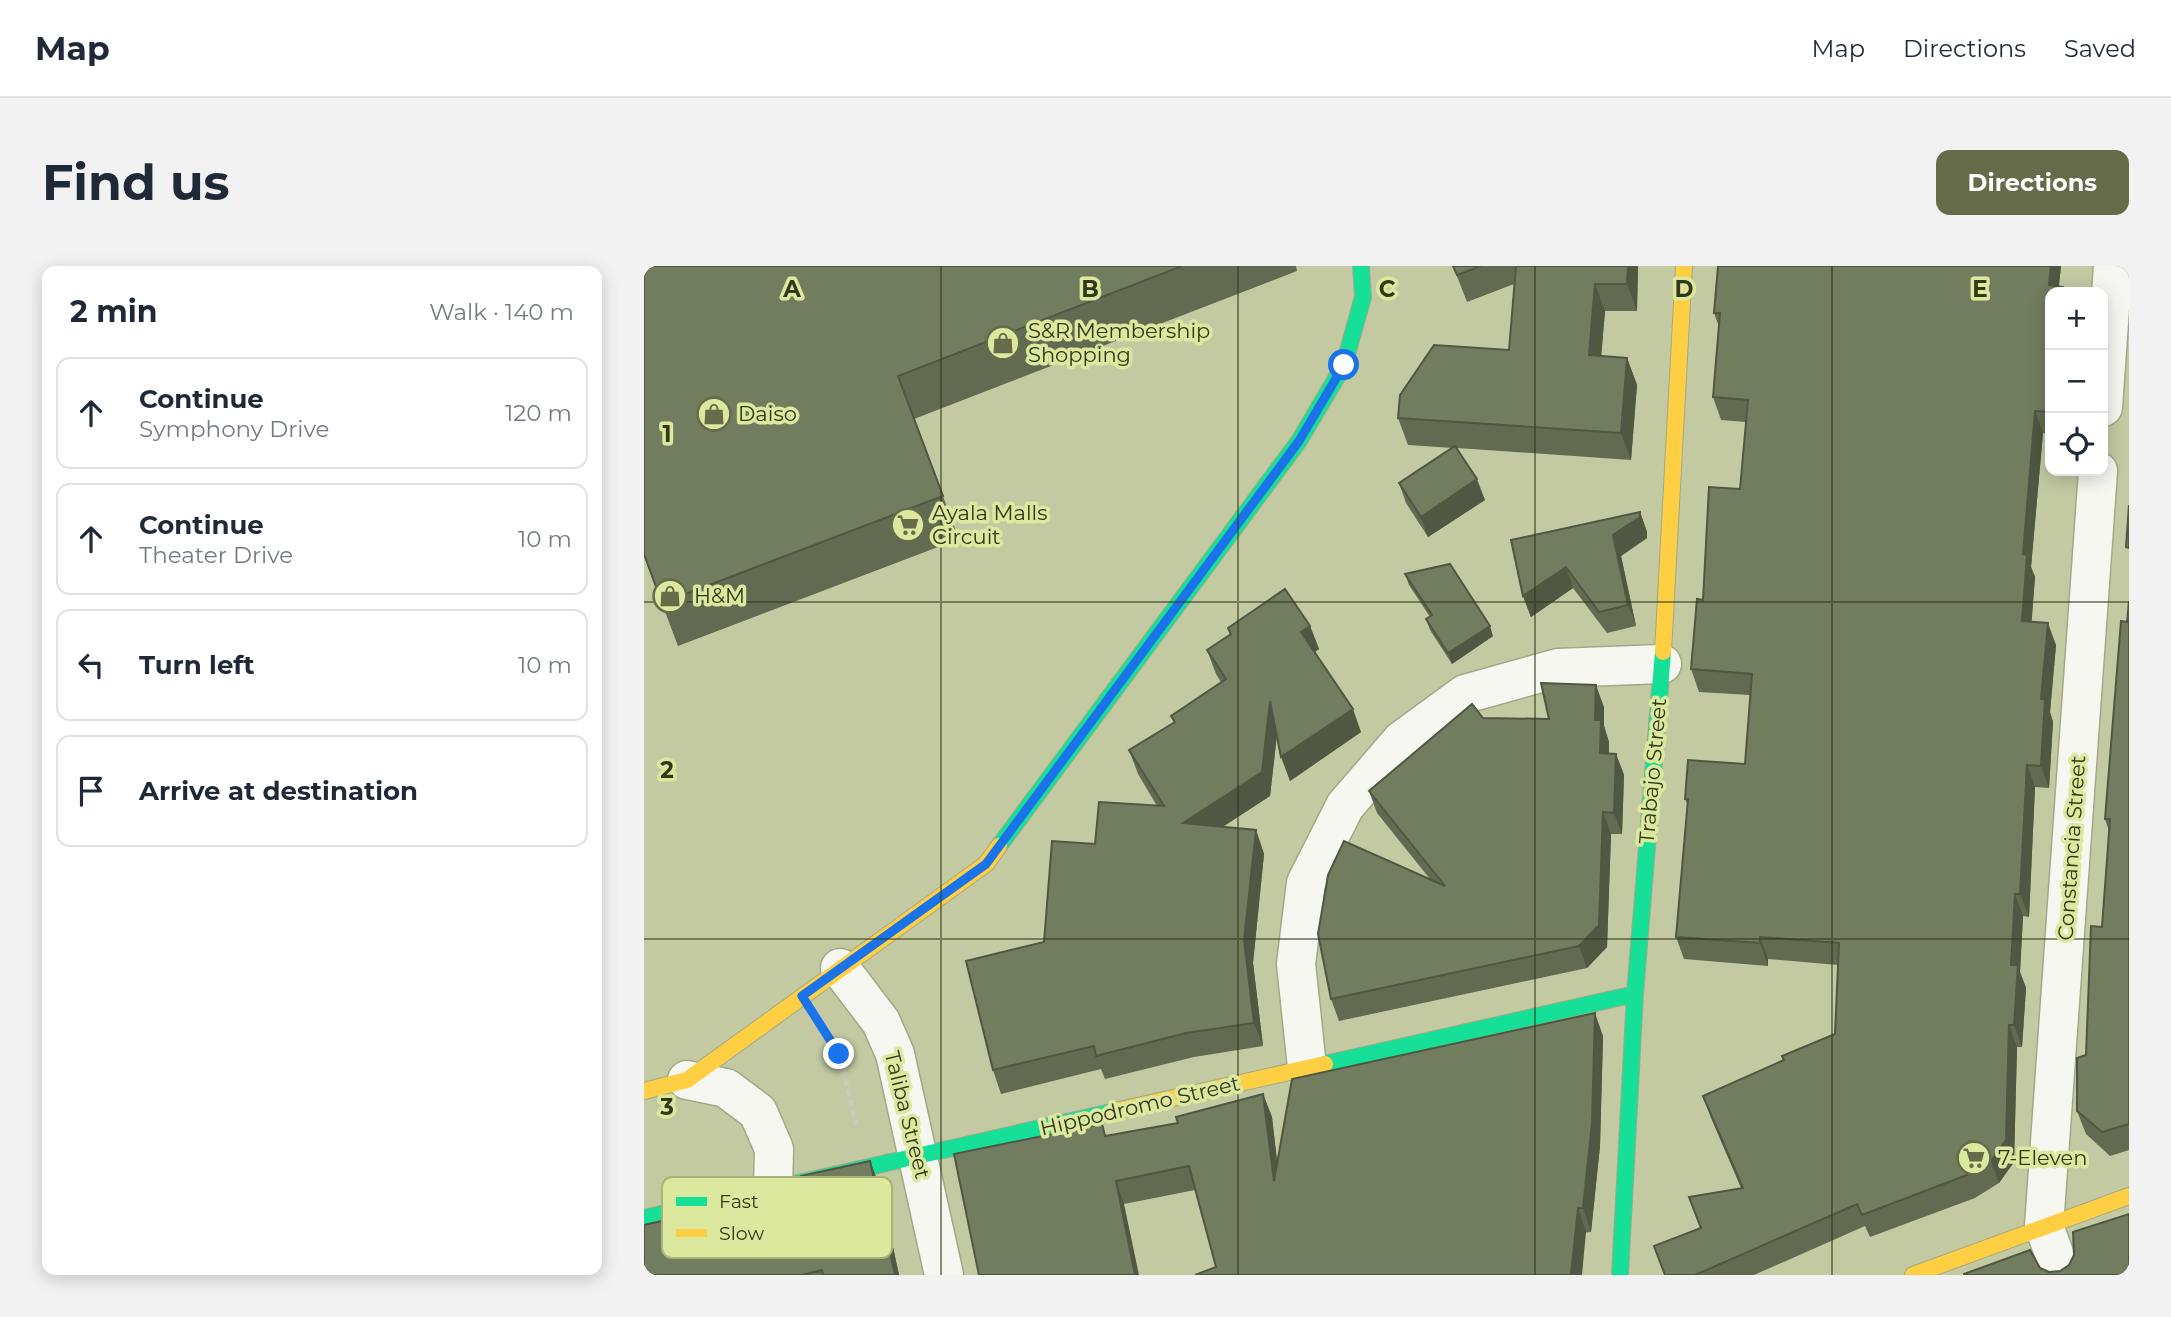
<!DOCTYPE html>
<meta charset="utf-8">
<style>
:root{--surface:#fff;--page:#f2f2f3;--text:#1f2937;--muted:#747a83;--line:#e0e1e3;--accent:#666b4a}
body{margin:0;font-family:Montserrat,sans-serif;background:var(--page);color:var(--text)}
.controls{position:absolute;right:21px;top:21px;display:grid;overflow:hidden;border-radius:14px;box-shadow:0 4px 18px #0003}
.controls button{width:63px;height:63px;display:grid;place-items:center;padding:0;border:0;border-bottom:2px solid var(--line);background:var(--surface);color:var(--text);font:35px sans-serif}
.stop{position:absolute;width:21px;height:21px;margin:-16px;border:5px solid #1a73e8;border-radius:50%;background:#fff}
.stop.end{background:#1a73e8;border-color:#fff;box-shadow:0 2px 7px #0008}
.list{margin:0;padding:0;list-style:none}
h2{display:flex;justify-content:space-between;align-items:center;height:91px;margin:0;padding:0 28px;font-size:30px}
h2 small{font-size:23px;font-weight:400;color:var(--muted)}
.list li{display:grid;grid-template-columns:46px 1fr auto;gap:21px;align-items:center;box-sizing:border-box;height:112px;margin:0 14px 14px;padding:0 14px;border:2px solid var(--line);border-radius:14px}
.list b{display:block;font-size:26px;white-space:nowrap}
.list p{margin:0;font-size:23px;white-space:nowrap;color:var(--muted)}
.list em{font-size:23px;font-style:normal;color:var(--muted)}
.icon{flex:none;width:38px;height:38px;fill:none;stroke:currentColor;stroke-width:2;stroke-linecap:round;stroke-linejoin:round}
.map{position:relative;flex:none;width:1485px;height:1009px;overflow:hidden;border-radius:14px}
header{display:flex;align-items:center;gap:42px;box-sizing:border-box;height:98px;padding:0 35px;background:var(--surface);border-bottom:2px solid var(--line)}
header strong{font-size:33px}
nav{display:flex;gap:38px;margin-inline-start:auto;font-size:24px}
.intro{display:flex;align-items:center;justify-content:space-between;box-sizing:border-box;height:168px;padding:0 42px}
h1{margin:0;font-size:49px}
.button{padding:18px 32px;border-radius:14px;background:var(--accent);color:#fff;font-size:24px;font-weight:700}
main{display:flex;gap:42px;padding:0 42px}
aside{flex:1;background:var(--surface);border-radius:14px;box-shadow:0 4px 18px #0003}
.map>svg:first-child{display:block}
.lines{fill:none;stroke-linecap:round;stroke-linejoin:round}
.street-casing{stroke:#a3a888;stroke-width:41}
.fast-casing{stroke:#a3a888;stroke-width:18}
.slow-casing{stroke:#a3a888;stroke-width:18}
.path{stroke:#c9cbbf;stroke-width:4.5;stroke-dasharray:7 3.5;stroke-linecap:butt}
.street{stroke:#f6f7f1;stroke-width:38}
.fast{stroke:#16e098;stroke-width:16}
.slow{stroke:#ffcf43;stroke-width:16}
.wall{fill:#626b52}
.shaded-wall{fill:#505742}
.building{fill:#727c5f;stroke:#505742;stroke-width:2}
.route{stroke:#1a73e8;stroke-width:9}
.grid{fill:none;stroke:#34381a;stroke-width:2;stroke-opacity:0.55}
.labels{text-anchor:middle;stroke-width:7;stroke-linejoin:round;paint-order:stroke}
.poi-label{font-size:21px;fill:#34381a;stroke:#dbe89e;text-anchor:start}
.street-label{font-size:21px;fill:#34381a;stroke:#dbe89e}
.key{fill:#dbe89e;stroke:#a9b376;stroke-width:2}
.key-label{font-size:19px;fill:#34381a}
.grid-label{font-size:23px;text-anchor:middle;font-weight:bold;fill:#34381a;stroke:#dbe89e;stroke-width:7;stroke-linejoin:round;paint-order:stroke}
</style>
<header>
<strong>Map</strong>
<nav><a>Map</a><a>Directions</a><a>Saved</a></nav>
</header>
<div class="intro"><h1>Find us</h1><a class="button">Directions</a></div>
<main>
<aside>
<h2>2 min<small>Walk · 140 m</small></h2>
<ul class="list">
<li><svg class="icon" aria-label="ahead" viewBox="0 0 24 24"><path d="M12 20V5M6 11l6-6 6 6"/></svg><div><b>Continue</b><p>Symphony Drive</p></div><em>120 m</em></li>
<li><svg class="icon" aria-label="ahead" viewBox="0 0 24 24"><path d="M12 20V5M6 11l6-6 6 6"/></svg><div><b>Continue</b><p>Theater Drive</p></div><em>10 m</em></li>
<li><svg class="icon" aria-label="left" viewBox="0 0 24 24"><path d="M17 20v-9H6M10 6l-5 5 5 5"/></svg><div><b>Turn left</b></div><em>10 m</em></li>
<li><svg class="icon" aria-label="arrive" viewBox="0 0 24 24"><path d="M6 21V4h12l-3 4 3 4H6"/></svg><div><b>Arrive at destination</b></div></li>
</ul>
</aside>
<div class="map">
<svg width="1485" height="1009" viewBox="0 0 1485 1009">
<rect width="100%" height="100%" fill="#c3caa2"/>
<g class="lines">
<defs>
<path id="street" d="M1459,141l10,-141
M196,702l41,54 14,32 49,221
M663,801l-11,-103 10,-81 39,-77 57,-66 63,-46 93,-26 104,-4
M43,814l39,8 32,24 16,37 -1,39
M1418,1009l-18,-49 54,-755"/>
<path id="fast" d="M355,580l300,-405 45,-76 19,-68 -2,-31
M681,798l310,-70
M0,952l467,-106
M976,1009l15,-281 28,-342"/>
<path id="slow" d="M1019,386l21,-386
M0,825l43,-11 299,-216 13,-18
M467,846l214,-48
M1269,1009l216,-79"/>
</defs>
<use href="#street" class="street-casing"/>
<use href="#fast" class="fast-casing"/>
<use href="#slow" class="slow-casing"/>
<path class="path" d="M181,766l15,22 16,71"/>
<use href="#street" class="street"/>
<use href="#fast" class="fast"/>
<use href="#slow" class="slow"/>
</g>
<path class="wall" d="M0,0h652l1,5 -383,148 45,120 -281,107 -34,-90z
M809,0h185l-1,45h-32l-4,45 26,2 10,27 -6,75 -174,-12 28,52 -57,37 -22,-34 -7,-20 54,-35 -45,-3 -10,-27 111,-68 5,-66 -47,18z
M1417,0l-2,20 4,1 2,5h-15v142l-7,-1 -12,134 4,10 -4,45 25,23 -6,67 3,10 -4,66 -14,-1 -6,130 -6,-1 -3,56 6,16 -4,59h-5l-3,115 -15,21 -24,15 -105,39 -5,-11 -111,49h-89l35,-47 -11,-31 52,-9 -30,-70 -8,-22 80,-36 52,-26 3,-69 -70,-6v7l-84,-7 -8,-22 12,-132 -3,-6 60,-35 5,-69 -51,-3 -8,-23 12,-69 37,-111 6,-67 -25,-2 -8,-23 6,-70 -5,-14z
M996,246l7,20v6l-26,18 15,70 -29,7 -34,-45 -42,29 -8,-21z
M761,308l88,62 -41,28 -22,-34 -4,-11 4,-2 -21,-32z
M1485,335v549l-19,6 -24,-22 -9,-23 9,-56 16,-128 7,-96 -4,-12z
M666,360l9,23 -4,3 46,80 -71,49 -13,-45 -7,60 -48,31 34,3 8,24 -11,109 10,83 -69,11 -89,22 -4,-10 -100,25 -8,-24 51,-128 51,-98 62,-38 -19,-32 -9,-24 45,-27 -3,-7 50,-34 -5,-8 -9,-24 23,-15 -2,-7z
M960,441v19l5,16v12h7l8,21 -2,59h-11l-4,113 -20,21 -248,53 -8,-22 99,-120 -53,-66 -8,-22 114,-73 66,1z
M959,770l-3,110 -9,86 -375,35 -21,-77 -71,14 -170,-50 148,-30 4,12 72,-13 85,-29 9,23 5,45z
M236,921l19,88h-255l160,-87z"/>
<path class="shaded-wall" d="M984,0h10l-1,45 -10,-27z
M1407,0h10l-3,26 -9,-7z
M951,18l10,27 -6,71 -10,-27z
M983,92l10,27 -6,75 -10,-27z
M1391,145l8,22 -12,134 4,10 -5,67 -8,-23 1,-67z
M833,213l8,21 -57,37 -7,-20z
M996,246l7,20v6l-26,18 15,70 -8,-21 -15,-70z
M922,301l7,21 -42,29 -8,-21z
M1404,357l8,22 -6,67 3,10 -4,66 -8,-22v-67z
M666,360l9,23 -9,6 -9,-23z
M846,360l3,10 -41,28 -4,-11z
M952,419l8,22v19l5,16 -1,33 -8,-22 -5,-33z
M626,435l8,23 -8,72 -78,51 -9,-24z
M709,443l8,23 -71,49 -9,-24z
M972,488l8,21 -2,59 -8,-21z
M1383,499l8,22 -6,130 -9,-23z
M959,546l8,22 -4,113 -20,21 -8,-22z
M612,564l8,24 -11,109 10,83 -9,-23 -10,-83z
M1371,628l8,22 -3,56 6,16 -4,59 -8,-22 -3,-60z
M1116,671l8,22v7l-8,-23z
M951,747l8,23 -3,110 -9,86 -8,-24z
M1365,759l8,22 -3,115 -15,21 -8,-22z
M619,828l9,23 10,87 -8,-23z
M226,895l10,26 19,88h-4z
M472,915l8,23 15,71h-4z
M934,942l8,24 -4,43h-11z"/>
<path class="building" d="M0,0h538l-284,110 45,120 -281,107 -18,-49z
M809,0h28l-24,9z
M872,0h112l-1,18h-32l-6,71 38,3 -6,75 -223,-15 2,-23 34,-50 75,5z
M1074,0h333l-2,19 14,2 -1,5h-12v104l-1,16 -14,-1 -12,143 4,1 -5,66 26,2 -7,76h4l-4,67 -14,-1 -7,129h-5l-4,71h7l-4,60h-5l-3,115 -15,21 -24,14 -105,40 -5,-11 -162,71h-30l-11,-29 47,-18 -12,-31 54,-9 -40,-92 81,-36 -2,-4 53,-22 4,-91 -79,-6v6l-84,-6 12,-138h-3l3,-39 57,4 7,-90 -61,-5 6,-70 6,1 6,-113 31,2 8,-89 -35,-3 7,-84h-6z
M811,180l22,33 -56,38 -22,-34z
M1485,239v43l-3,-1z
M996,246v5l-27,18 15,70 -29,7 -33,-45 -43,29 -12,-56z
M806,298l40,62 -42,27 -22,-34 6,-4 -27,-41z
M641,323l25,37 -9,6 52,77 -72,48 -11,-56 -8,71 -79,51 73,7 -12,110 10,83 -68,10 -90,23 -2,-10 -101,24 -27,-109 78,-19 8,-101 43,3 4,-42 65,4 -35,-56 46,-28 -4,-6 55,-37 -19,-29 24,-16 -3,-6z
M1485,335v523l-27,8 -25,-21v-53l9,-3 5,-129 11,1 8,-108h-5l16,-198 6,1z
M897,417l55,2 -1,35h6l-1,33 16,1 -2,59 -11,-1 -4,113 -20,21 -248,53 -13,-65 10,-59 16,-34 101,45 -76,-95 103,-87 11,14 66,1z
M951,747l-3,110 -9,85h-5l-7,67h-376l21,-8 -27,-101 -73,15 19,94h-156l-25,-121 148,-30 3,12 73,-13 -2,-6 87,-23 11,87 18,-102z
M226,895l25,114h-72l-1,-5 -20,5h-158v-50l160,-37 -3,-12z
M1485,948v61h-165v-1l66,-24 10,18 9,4 11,-1 9,-6 5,-10 -1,-23z"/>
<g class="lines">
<path class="route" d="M195,788l-37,-58 184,-132 313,-423 45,-76"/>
</g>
<path class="grid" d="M297,0v1009M594,0v1009M891,0v1009M1188,0v1009M0,336h1485M0,673h1485"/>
<defs>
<symbol id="shop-ring" viewBox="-11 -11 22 22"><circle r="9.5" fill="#dbe89e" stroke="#666b4a" stroke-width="1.5"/><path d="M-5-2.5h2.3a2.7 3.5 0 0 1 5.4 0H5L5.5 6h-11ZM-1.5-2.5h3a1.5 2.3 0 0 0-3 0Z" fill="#666b4a"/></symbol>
<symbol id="supermarket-ring" viewBox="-11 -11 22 22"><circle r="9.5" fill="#dbe89e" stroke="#666b4a" stroke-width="1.5"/><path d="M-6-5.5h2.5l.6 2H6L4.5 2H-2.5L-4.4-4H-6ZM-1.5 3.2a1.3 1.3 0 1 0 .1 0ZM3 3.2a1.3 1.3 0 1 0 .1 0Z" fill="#666b4a"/></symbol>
</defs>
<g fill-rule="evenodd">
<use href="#shop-ring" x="340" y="58" width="38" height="38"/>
<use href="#shop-ring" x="51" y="129" width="38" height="38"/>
<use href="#supermarket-ring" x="245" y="240" width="38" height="38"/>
<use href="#shop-ring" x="7" y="311" width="38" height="38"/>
<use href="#supermarket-ring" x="1311" y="873" width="38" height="38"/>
</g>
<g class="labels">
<g class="poi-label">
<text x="384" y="72">S&amp;R Membership<tspan x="384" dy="24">Shopping</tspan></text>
<text x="94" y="155">Daiso</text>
<text x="288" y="254">Ayala Malls<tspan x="288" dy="24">Circuit</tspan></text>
<text x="50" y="337">H&amp;M</text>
<text x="1354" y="899">7-Eleven</text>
</g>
<g class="street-label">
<text transform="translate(1009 505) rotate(-85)" y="7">Trabajo Street</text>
<text transform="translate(1428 582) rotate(-86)" y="7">Constancia Street</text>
<text transform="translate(496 840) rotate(-13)" y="7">Hippodromo Street</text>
<text transform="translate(263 849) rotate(76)" y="7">Taliba Street</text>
</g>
</g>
<rect x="18" y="911" width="230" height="81" rx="10" class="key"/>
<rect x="32" y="931" width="31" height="9" fill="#16e098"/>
<rect x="32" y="963" width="31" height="8" fill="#ffcf43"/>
<g class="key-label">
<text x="75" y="942">Fast</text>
<text x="75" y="974">Slow</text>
</g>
<g class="grid-label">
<text x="148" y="31">A</text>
<text x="446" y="31">B</text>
<text x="743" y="31">C</text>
<text x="1040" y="31">D</text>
<text x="1336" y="31">E</text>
<text x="23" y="176">1</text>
<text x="23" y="512">2</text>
<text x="23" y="849">3</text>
</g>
</svg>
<div class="controls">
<button>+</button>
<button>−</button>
<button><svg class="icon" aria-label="locate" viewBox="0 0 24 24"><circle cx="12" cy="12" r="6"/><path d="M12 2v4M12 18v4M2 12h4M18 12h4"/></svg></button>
</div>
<div class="stop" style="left:700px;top:99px"></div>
<div class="stop end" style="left:195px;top:788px"></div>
</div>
</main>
